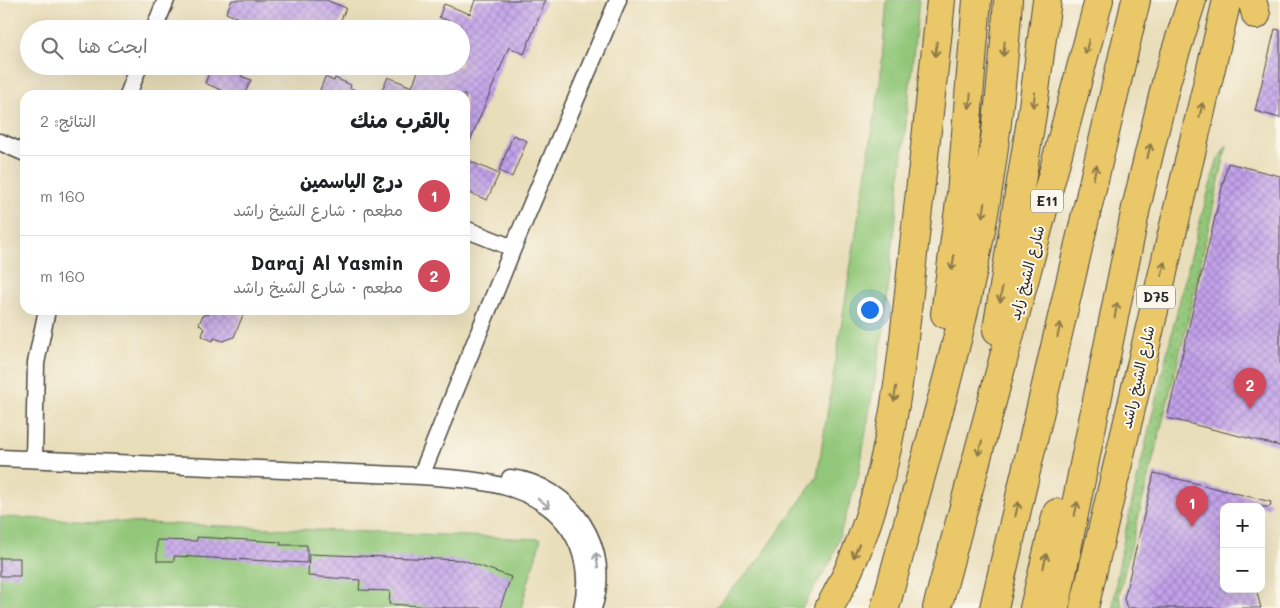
<!DOCTYPE html>
<html lang="ar">
<meta charset="utf-8">
<style>
:root{--surface:#fff;--page:#f6f6f6;--text:#202124;--muted:#757577;--line:#e0e0e0;--accent:#d1495b}
body{margin:0;font-family:Mali,"Playpen Sans Arabic",sans-serif;background:var(--page);color:var(--text);direction:rtl}
.controls{position:absolute;right:15px;bottom:15px;display:grid;overflow:hidden;border-radius:10px;box-shadow:0 5px 20px #0002}
.controls button{width:45px;height:45px;display:grid;place-items:center;padding:0;border:0;border-bottom:1px solid var(--line);background:var(--surface);color:var(--text);font:25px sans-serif}
.you{position:absolute;left:869px;top:309px;width:18px;height:18px;margin:-12px;border:4px solid #fff;border-radius:50%;background:#1a73e8;box-shadow:0 0 0 8px #1a73e833}
.badge{display:grid;place-items:center;width:32px;height:32px;border-radius:50%;background:var(--accent);color:#fff;font-size:16px;font-weight:700}
.pin{position:absolute;translate:-50% -41px;filter:drop-shadow(0 1px 2px #0008)}
.pin::after{content:'';position:absolute;top:26px;width:18px;height:15px;background:inherit;clip-path:polygon(0 0,100% 0,50% 100%)}
.list{margin:0;padding:0;list-style:none}
h2{display:flex;justify-content:space-between;align-items:center;height:65px;margin:0;padding:0 20px;font-size:21px}
h2 small{font-size:16px;font-weight:400;color:var(--muted)}
.list li{display:grid;grid-template-columns:32px 1fr auto;gap:15px;align-items:center;box-sizing:border-box;height:80px;padding:0 20px;border-top:1px solid var(--line)}
.list b{display:block;font-size:19px;white-space:nowrap}
.list p{margin:0;font-size:16px;white-space:nowrap;color:var(--muted)}
.list em{font-size:16px;font-style:normal;color:var(--muted)}
.icon{flex:none;width:28px;height:28px;fill:none;stroke:currentColor;stroke-width:2;stroke-linecap:round;stroke-linejoin:round}
.map{position:relative;flex:none;width:1280px;height:608px;overflow:hidden;direction:ltr}
.search{position:absolute;background:var(--surface);box-shadow:0 5px 20px #0002;left:20px;top:20px;width:450px;height:55px;display:flex;align-items:center;gap:12px;box-sizing:border-box;padding:0 18px;border-radius:28px;color:var(--muted);font-size:19px}
.panel{position:absolute;background:var(--surface);box-shadow:0 5px 20px #0002;left:20px;top:90px;width:450px;height:225px;border-radius:15px;direction:rtl}
.map>svg:first-child{display:block}
.grass{fill:url(#grass-dots);stroke:#5e7952}
.garden{fill:#92c779;stroke:#5e7952}
.building{fill:url(#building-cross-hatch)}
.lines{fill:none;stroke-linecap:round;stroke-linejoin:round}
.minor-casing{stroke:#484640;stroke-width:19}
.trunk-casing{stroke:#484640;stroke-width:30}
.motorway-casing{stroke:#484640;stroke-width:30}
.minor{stroke:#fff;stroke-width:16}
.trunk{stroke:#eac769;stroke-width:28}
.motorway{stroke:#eac769;stroke-width:28}
.oneway{stroke:#8a794a}
.oneway2{stroke:#a0a0a0}
.labels{text-anchor:middle;stroke-width:4;stroke-linejoin:round;paint-order:stroke}
.shield{fill:#fbf7ec;stroke:#696865;stroke-width:1}
.shield-label{font-size:14px;font-weight:bold;fill:#2b2b2b}
.street-label{font-size:15px;fill:#2b2b2b;stroke:#fbf7ec}
</style>
<div class="map">
<svg width="1280" height="608" viewBox="0 0 1280 608">
<defs>
<pattern id="grass-dots" width="8" height="8" patternUnits="userSpaceOnUse" patternTransform="scale(1.25)"><rect width="8" height="8" fill="#92c779"/><path d="M2 2h.1M6 6h.1" fill="none" stroke="#77a263" stroke-width="1.8" stroke-linecap="round"/></pattern>
<pattern id="building-cross-hatch" width="8" height="8" patternUnits="userSpaceOnUse" patternTransform="scale(1.25)"><rect width="8" height="8" fill="#c3a2eb"/><path d="M0 0l8 8M0 8l8-8" fill="none" stroke="#9f84bf"/></pattern>
</defs>
<rect width="100%" height="100%" fill="#fbf7ec"/>
<filter id="ink" filterUnits="userSpaceOnUse"><feTurbulence type="fractalNoise" baseFrequency=".02" numOctaves="2"/><feDisplacementMap in="SourceGraphic" scale="10" xChannelSelector="R" yChannelSelector="G"/><feConvolveMatrix kernelMatrix="1 2 1 2 8 2 1 2 1" color-interpolation-filters="sRGB"/></filter>
<filter id="wash" filterUnits="userSpaceOnUse"><feTurbulence type="fractalNoise" baseFrequency=".0096" numOctaves="4" result="noise"/><feDisplacementMap in="SourceGraphic" scale="20" xChannelSelector="R" yChannelSelector="G"/><feGaussianBlur stdDeviation="1.12" result="paint"/><feColorMatrix in="noise" values="0 0 0 0 0 0 0 0 0 0 0 0 0 0 0 0 0 1.4 0 .05"/><feComposite in="paint" operator="in"/></filter>
<g filter="url(#wash)">
<rect width="100%" height="100%" fill="#e9deba"/>
<path class="grass" d="M1227,145l-39,176 -67,265 -2,11 4,11h-10c6,-60 23,-120 36,-179 21,-90 42,-179 68,-268z"/>
<path class="garden" d="M887,0h32l-34,321 -27,157 -26,81 -30,49h-87l43,-47 59,-84 63,-394z
M0,517l541,22 -20,69h-521z"/>
<g id="blocks">
<path class="building" d="M232,0h94l20,8 -9,21h-72l-39,-16z
M475,0h71l-22,54 -15,-7 -44,106v-58h-85l8,-18 24,10 8,-21h41v-40l-22,-9 5,-13 26,10z
M1275,29l5,1v88l-25,-7z
M212,66h33l-4,10 10,4 -7,15h-12l-27,-12z
M325,77l9,4 1,-3 16,7 -1,3 17,7h-49z
M513,135l14,6 -15,36 -13,-6z
M465,159l34,15 -12,26 -22,-9z
M1228,163l52,13v270l-113,-28z
M211,310h34l-11,27 -11,4 -9,-3 -1,3 -11,-5 2,-7 -5,-5 4,-9 7,-1z
M1154,473l117,29 -1,5h-46v82h32l5,19h-134l-3,-9z
M197,537l84,5 -1,3h27v18l-133,-7v5h-17v-21l40,1z
M309,554l154,6 48,17 -11,31h-52l-59,-4 1,-13 -31,-1 1,-10 -52,-4z
M0,558h20v18h-20z"/>
</g>
</g>
<g filter="url(#ink)">
<use href="#blocks" fill-opacity="0" stroke="#484640" stroke-width="1"/>
<g class="lines">
<defs>
<path id="minor" d="M154,29l12,-29
M128,95l11,-29
M0,142l25,11
M465,229l48,19
M0,458l421,18c58,4 130,6 157,69 8,20 9,42 4,63
M34,459l2,-96 11,-53
M421,476l92,-228 105,-248
M510,478c62,7 104,71 83,130"/>
<path id="trunk" d="M1252,0l4,15
M945,314l16,-120 16,-194
M829,608c63,-107 72,-242 85,-363 9,-82 19,-163 27,-245
M885,608c33,-126 72,-250 96,-378 14,-76 22,-153 27,-230
M1034,608l23,-95
M1055,608l81,-400 31,-129 25,-79
M1084,608l143,-608"/>
<path id="motorway" d="M997,330l35,-216 15,-114
M937,608l162,-608
M994,608l142,-608"/>
</defs>
<use href="#minor" class="minor-casing"/>
<use href="#trunk" class="trunk-casing"/>
<use href="#motorway" class="motorway-casing"/>
<use href="#minor" class="minor"/>
<use href="#trunk" class="trunk"/>
<use href="#motorway" class="motorway"/>
</g>
<defs><path id="oneway-shaft" d="M-6 0H5M1.5-3L5.5 0L1.5 3" fill="none" stroke-width="1.6" stroke-linecap="round" stroke-linejoin="round" transform="scale(1.25)"/></defs>
<g class="oneway">
<use href="#oneway-shaft" transform="translate(1087 47) rotate(104)"/>
<use href="#oneway-shaft" transform="translate(936 49) rotate(96)"/>
<use href="#oneway-shaft" transform="translate(1004 49) rotate(95)"/>
<use href="#oneway-shaft" transform="translate(1034 100) rotate(98)"/>
<use href="#oneway-shaft" transform="translate(970 101) rotate(95)"/>
<use href="#oneway-shaft" transform="translate(1201 110) rotate(-77)"/>
<use href="#oneway-shaft" transform="translate(1149 151) rotate(-77)"/>
<use href="#oneway-shaft" transform="translate(1095 172) rotate(-77)"/>
<use href="#oneway-shaft" transform="translate(984 210) rotate(100)"/>
<use href="#oneway-shaft" transform="translate(953 263) rotate(98)"/>
<use href="#oneway-shaft" transform="translate(1163 269) rotate(-77)"/>
<use href="#oneway-shaft" transform="translate(1001 295) rotate(98)"/>
<use href="#oneway-shaft" transform="translate(1116 310) rotate(-80)"/>
<use href="#oneway-shaft" transform="translate(1059 330) rotate(-77)"/>
<use href="#oneway-shaft" transform="translate(895 394) rotate(99)"/>
<use href="#oneway-shaft" transform="translate(980 448) rotate(105)"/>
<use href="#oneway-shaft" transform="translate(1017 509) rotate(-77)"/>
<use href="#oneway-shaft" transform="translate(1076 509) rotate(-78)"/>
<use href="#oneway-shaft" transform="translate(856 551) rotate(113)"/>
<use href="#oneway-shaft" transform="translate(1045 561) rotate(-77)"/>
</g>
<g class="oneway2">
<use href="#oneway-shaft" transform="translate(544 503) rotate(35)"/>
<use href="#oneway-shaft" transform="translate(597 560) rotate(-98)"/>
</g>
</g>
<g class="labels">
<g class="shield">
<rect x="1031" y="189.5" width="32" height="23" rx="4"/>
<rect x="1137" y="285.5" width="38" height="23" rx="4"/>
</g>
<g class="shield-label">
<text x="1047" y="206">E11</text>
<text x="1156" y="302">D75</text>
</g>
<g class="street-label">
<text transform="translate(1027 273) rotate(-75)" y="5">شارع الشيخ زايد</text>
<text transform="translate(1138 377) rotate(-77)" y="5">شارع الشيخ راشد</text>
</g>
</g>
</svg>
<div class="controls">
<button>+</button>
<button>−</button>
</div>
<div class="you"></div>
<div class="pin badge" style="left:1192px;top:527px">1</div>
<div class="pin badge" style="left:1250px;top:409px">2</div>
<div class="search"><svg class="icon" aria-label="search" viewBox="0 0 24 24"><circle cx="10" cy="10" r="6"/><path d="M15 15l6 6"/></svg>ابحث هنا</div>
<section class="panel">
<h2>بالقرب منك<small>النتائج: 2</small></h2>
<ul class="list">
<li><span class="badge">1</span><div><b>درج الياسمين</b><p>مطعم · شارع الشيخ راشد</p></div><em>160 m</em></li>
<li><span class="badge">2</span><div><b>Daraj Al Yasmin</b><p>مطعم · شارع الشيخ راشد</p></div><em>160 m</em></li>
</ul>
</section>
</div>
